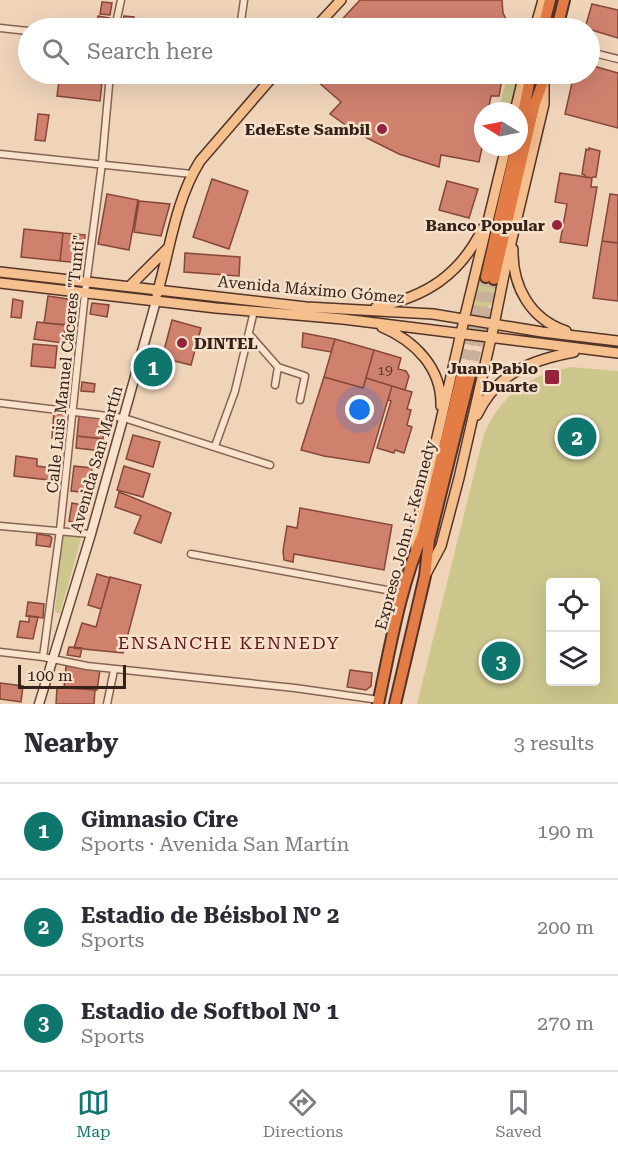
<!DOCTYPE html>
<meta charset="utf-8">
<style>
:root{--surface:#fff;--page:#f7f7f7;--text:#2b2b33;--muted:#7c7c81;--line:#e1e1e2;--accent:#0f766e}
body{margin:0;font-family:"Roboto Serif",serif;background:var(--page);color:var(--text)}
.controls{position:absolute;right:18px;bottom:18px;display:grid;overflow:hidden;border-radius:6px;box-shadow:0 6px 24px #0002}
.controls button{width:54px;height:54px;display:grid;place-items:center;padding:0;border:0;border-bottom:2px solid var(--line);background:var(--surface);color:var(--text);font:30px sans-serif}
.compass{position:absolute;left:474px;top:102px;width:54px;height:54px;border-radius:50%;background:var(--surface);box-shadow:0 6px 24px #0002;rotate:280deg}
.scale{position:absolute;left:18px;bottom:15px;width:108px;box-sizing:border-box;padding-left:6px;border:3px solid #34211a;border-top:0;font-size:16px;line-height:21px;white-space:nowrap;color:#34211a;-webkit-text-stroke:4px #f6e0ca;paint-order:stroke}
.you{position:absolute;left:360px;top:410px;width:21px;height:21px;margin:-15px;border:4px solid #fff;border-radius:50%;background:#1a73e8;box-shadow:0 0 0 9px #1a73e833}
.badge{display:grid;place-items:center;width:39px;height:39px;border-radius:50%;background:var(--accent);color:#fff;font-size:20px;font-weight:700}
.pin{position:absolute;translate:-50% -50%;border:3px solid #fff;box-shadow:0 2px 6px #0006}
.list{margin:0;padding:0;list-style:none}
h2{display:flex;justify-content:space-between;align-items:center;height:78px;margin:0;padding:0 24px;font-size:26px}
h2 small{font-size:20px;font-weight:400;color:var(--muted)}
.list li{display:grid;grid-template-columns:39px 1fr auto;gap:18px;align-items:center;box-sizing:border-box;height:96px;padding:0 24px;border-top:2px solid var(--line)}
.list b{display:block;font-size:22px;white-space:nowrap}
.list p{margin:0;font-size:20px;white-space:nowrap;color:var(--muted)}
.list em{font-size:20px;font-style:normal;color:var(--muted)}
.icon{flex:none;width:33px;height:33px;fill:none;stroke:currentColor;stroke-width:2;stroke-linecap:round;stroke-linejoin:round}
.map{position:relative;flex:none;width:618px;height:704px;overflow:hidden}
.search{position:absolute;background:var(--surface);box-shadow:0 6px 24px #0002;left:18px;right:18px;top:18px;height:66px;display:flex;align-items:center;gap:15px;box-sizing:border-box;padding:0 21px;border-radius:33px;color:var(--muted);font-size:22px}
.sheet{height:366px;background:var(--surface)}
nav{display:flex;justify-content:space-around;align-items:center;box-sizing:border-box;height:84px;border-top:2px solid var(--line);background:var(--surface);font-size:16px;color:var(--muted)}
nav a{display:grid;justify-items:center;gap:3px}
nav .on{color:var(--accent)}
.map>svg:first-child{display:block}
.green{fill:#cdc78e;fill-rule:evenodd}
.building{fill:#cf816e;stroke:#864739;stroke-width:1.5}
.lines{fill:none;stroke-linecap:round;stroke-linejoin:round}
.highway-tunnel{stroke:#cab09a;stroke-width:10;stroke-dasharray:10 5;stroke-linecap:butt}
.street-casing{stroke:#866454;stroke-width:9}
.secondary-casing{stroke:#674538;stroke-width:11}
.primary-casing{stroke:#533429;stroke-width:12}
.highway-casing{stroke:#533429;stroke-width:14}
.street{stroke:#fae3cd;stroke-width:6}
.secondary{stroke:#fae3cd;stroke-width:8}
.primary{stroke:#f6bf8e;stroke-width:9}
.highway{stroke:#e47c45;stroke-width:10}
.poi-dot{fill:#97223c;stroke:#f6e0ca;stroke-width:2}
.labels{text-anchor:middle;stroke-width:5;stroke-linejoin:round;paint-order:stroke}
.number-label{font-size:14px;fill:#5b392f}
.poi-label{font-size:16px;font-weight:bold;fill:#34211a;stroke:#f6e0ca;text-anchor:end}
.street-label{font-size:16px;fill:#34211a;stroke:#f6e0ca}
.neighbourhood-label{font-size:18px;letter-spacing:1.5px;fill:#621818;stroke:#f6e0ca}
</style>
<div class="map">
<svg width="618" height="704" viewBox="0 0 618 704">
<rect width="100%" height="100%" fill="#efd4ba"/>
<path class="green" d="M508,74h14l-9,37h-15z
M479,276l18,3 -6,26 -10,5 -6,-2 -3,-4z
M571,367l47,4v333h-201l67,-270c17,-39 45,-59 87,-67zM550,582h46v100h-46z
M65,534l13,2 3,3 -21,74h-3l-2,-2 7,-73z"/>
<path class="building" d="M360,0h142l1,13 5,10 1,5h-175z
M102,2l10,1 -2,12 -10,-1z
M592,4l26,6v28l-33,-10z
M98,16l12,2 -2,10h-12z
M124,16l10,1 -2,11h-10z
M590,65l28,8v55l-53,-14 9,-40h16z
M60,74h43l-3,27 -43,-5z
M309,74h194l-4,22h-8l-3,15h-5v32l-4,19 -38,-7 -2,12 -40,-13 -42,-21 -27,-19 11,-12z
M38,114l11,1 -4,26 -10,-1z
M589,148l11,3 -4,26h-3l-1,1 -8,-1 1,-2 -3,-1 4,-25 3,1z
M560,173l32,5 -1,9h6l-10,59 -27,-4 7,-38 -12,-2z
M212,179l36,12 -19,58 -36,-12z
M447,181l31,8 -9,29 -30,-8z
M107,194l31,6 -9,50 -31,-6z
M610,194l8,1v48l-16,-2z
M139,201l31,3 -9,32 -27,-4z
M24,229l39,4 -3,28 -39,-4z
M63,233l22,2 -3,28 -22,-2z
M602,241l16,2v58l-25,-3z
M185,253l55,4 -1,19 -55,-4z
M48,296l20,3 5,6 -2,20 -27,-2z
M13,299l10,2 -2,17 -10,-1z
M92,303l17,2 -2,12 -17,-3z
M172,320l29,8 -10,37 -29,-7z
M37,322l37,4 -1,5 -8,-1 -2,13 -29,-4z
M303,333l32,6 -4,13 -29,-5z
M335,339l39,11 -11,38 -39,-11z
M33,344l24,2 -2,22 -24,-2z
M374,350l27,8 -3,11 8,2 3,5 -4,14 -39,-12z
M147,359l15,5 -3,11 -15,-4z
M324,377l39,11 3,-10 26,8 -23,77 -45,-7 -23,-6z
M82,382l13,2 -1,8 -13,-1z
M392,386l20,6 -5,17 4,1 -4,15 5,2 -8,26 -9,-3 -1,3 -17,-5 14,-47 -3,-1z
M54,410l10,3 -2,26 -10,-1z
M79,416l26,2 -2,21 -26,-3z
M133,435l27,7 -7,25 -27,-8z
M77,436l26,3 -1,12 -26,-3z
M16,456l21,3v7l22,3 -2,12 -43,-5z
M74,466l18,2 -2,25 -19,-2z
M124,466l26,8 -7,23 -26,-7z
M119,492l52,21 -10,30 -27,-10 7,-17 -26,-9z
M72,503l16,3 -5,17 -3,2 -11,-4z
M300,508l92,17 -8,45 -90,-16 -1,8 -9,-2 -1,-9 4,-25 10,2z
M37,534l13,2 2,2 -2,9 -14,-2z
M97,574l13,4 -9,31 -13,-4z
M110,577l31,8 -18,68 -49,-5 8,-25 14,4z
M28,602l16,2 -1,14 -17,-2z
M29,616l9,1 -5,22 -16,-2 3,-16 9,1z
M69,647l13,1 -2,9 -13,-2z
M66,666l34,4 -3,20 -33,-2z
M350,670l22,3 -1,13 -5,4 -19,-3z
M0,683l23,3 -2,16 -21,-3z
M57,687l38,3 -1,14h-38z"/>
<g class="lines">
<path class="highway-tunnel" d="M462,374l24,-97
M470,375l24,-96"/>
<defs>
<path id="street" d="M0,28l28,3
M115,28l6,-28
M240,28l4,-28
M590,52l28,7
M0,154l192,20
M249,334l29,33 27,9 -5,24
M275,385l3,-18
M0,403l124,15 146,47
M215,446l20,-55 19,-80
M0,526l91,8
M191,554l212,39
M0,652l43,5 44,9 208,22 84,12
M43,657l17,-127 25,-237 17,-130 8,-89
M107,704l7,-34"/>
<path id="secondary" d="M39,704l52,-170 65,-233"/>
<path id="primary" d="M315,28l26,-28
M535,28l8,-28
M515,111l9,-37
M513,249c-1,37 17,70 53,82
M0,272l306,35 127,7 109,18 76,9
M0,283l216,25 127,11 275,34
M130,286l39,-39
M157,294c13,-44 18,-93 43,-133l75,-87
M376,307c50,-10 84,-32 107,-79
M382,327c33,14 60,41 59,79
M477,415c20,-42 54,-55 97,-63
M416,549l-1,-16 49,-213 42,-173
M426,574l15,-28 18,-68 35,-153 13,-65 37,-156v-21"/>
<path id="highway" d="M543,28l7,-28
M557,28l7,-28
M519,133l12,-59
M486,277l30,-130
M494,279l40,-173 12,-32
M378,704c12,-55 22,-118 45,-170l39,-160
M395,704l30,-128 4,-36 41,-165"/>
</defs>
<use href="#street" class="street-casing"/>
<use href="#secondary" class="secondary-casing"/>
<use href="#primary" class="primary-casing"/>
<use href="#highway" class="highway-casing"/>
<use href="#street" class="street"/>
<use href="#secondary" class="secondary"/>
<use href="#primary" class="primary"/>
<use href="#highway" class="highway"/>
</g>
<g class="poi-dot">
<circle cx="382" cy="129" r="6"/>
<circle cx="557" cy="225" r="6"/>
<circle cx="182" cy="343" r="6"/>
<rect x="544" y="369" width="16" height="16" rx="3"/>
</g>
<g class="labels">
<g class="number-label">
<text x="385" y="375">19</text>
</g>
<g class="poi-label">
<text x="370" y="135">EdeEste Sambil</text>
<text x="545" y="231">Banco Popular</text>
<text x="194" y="349" text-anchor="start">DINTEL</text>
<text x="538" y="374">Juan Pablo<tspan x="538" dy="18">Duarte</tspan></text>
</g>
<g class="street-label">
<text transform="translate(311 289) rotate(5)" y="6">Avenida Máximo Gómez</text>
<text transform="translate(65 364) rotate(-84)" y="6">Calle Luis Manuel Cáceres "Tunti"</text>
<text transform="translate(96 459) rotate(-74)" y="6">Avenida San Martín</text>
<text transform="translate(405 535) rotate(-75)" y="6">Expreso John F. Kennedy</text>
</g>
<g class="neighbourhood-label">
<text x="229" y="649">ENSANCHE KENNEDY</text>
</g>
</g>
</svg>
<div class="controls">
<button><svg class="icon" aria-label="locate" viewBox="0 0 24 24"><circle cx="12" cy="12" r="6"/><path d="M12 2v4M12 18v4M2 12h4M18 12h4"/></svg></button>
<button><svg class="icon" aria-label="layers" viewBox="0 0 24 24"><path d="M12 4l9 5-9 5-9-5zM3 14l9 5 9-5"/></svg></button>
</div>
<svg class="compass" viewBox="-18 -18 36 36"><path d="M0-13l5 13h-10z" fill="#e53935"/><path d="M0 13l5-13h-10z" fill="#7c7c81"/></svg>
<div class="scale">100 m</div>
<div class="you"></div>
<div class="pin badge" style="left:153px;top:367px">1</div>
<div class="pin badge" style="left:577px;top:437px">2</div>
<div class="pin badge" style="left:501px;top:661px">3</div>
<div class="search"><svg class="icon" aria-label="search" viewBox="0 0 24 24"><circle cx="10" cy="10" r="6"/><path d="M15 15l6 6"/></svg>Search here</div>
</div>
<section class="sheet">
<h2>Nearby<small>3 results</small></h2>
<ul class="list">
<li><span class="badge">1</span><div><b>Gimnasio Cire</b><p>Sports · Avenida San Martín</p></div><em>190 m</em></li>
<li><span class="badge">2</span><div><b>Estadio de Béisbol Nº 2</b><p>Sports</p></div><em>200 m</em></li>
<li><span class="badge">3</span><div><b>Estadio de Softbol Nº 1</b><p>Sports</p></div><em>270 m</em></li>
</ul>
</section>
<nav>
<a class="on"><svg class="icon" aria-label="map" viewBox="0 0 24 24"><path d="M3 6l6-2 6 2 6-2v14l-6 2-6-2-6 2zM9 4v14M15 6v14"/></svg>Map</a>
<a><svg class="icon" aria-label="directions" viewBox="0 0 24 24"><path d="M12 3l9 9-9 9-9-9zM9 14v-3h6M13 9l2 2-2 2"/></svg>Directions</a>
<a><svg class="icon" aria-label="saved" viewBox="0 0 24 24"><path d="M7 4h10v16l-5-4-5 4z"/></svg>Saved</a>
</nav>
